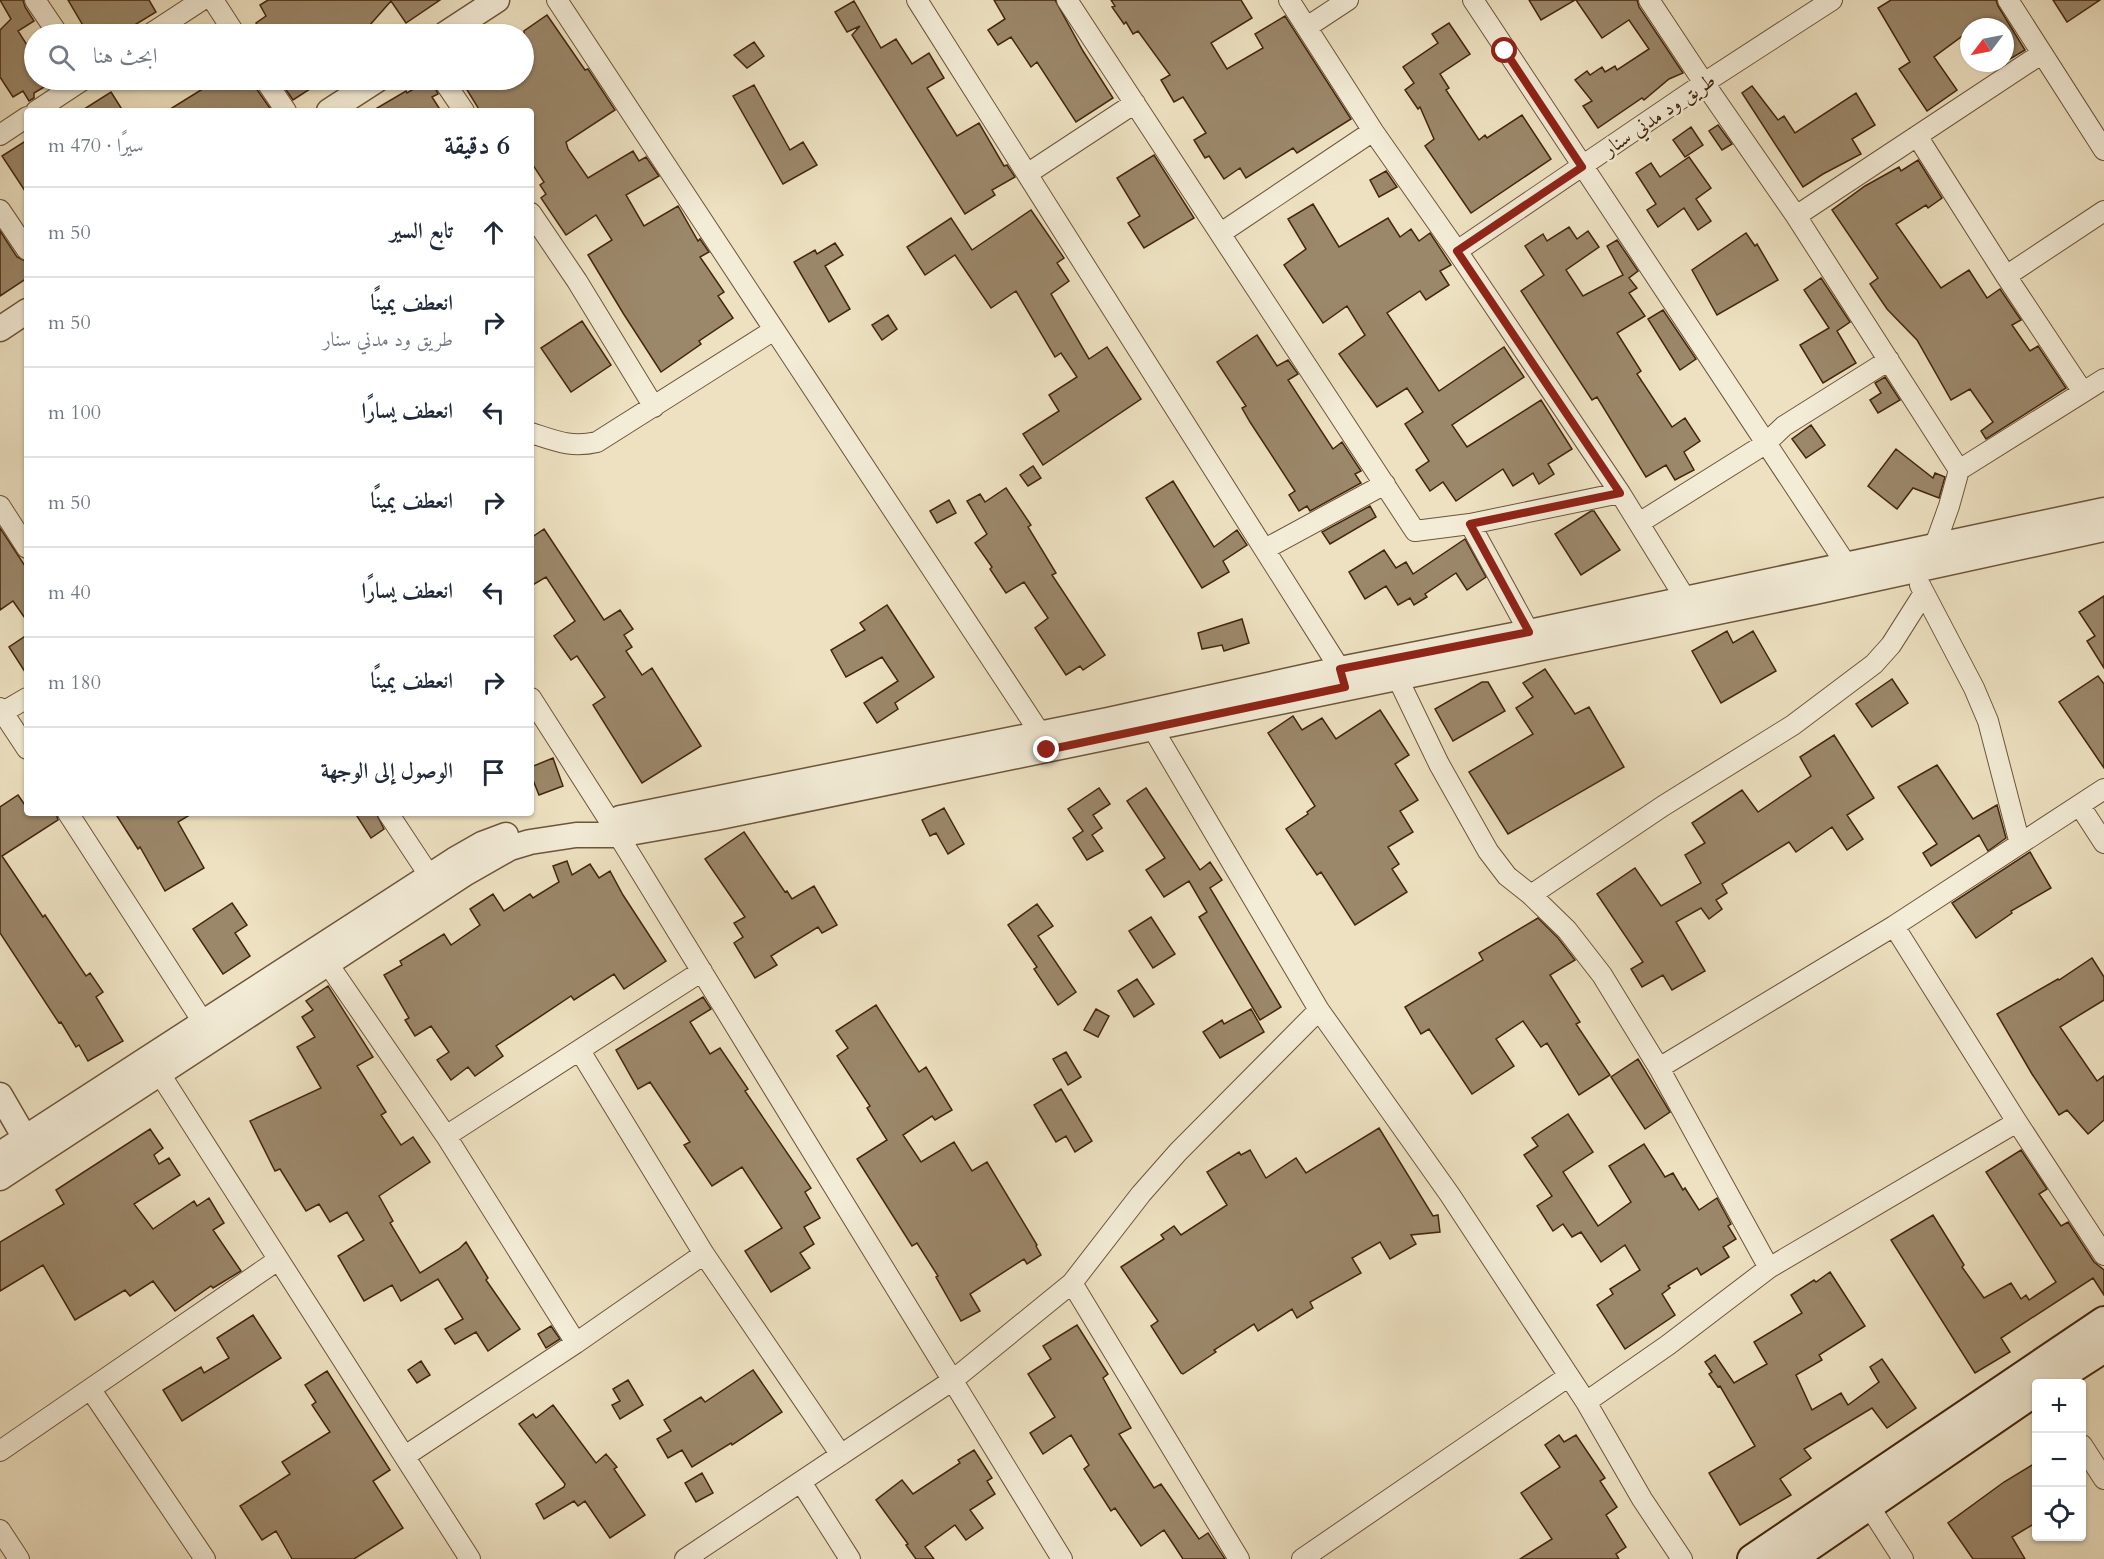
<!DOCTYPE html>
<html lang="ar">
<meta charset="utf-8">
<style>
:root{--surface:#fff;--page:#f6f6f7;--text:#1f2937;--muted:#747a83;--line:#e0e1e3}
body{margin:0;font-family:Cardo,Amiri,serif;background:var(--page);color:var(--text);direction:rtl}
.controls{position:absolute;right:18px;bottom:18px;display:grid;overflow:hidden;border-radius:6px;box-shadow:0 2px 4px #0004}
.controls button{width:54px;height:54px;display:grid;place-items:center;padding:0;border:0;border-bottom:2px solid var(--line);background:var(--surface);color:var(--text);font:30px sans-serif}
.compass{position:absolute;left:1960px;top:18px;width:54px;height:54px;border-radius:50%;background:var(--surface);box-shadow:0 2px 4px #0004;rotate:238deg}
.stop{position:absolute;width:18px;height:18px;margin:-14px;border:4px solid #8f2418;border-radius:50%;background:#fff}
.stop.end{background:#8f2418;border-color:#fff;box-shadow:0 2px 6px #0008}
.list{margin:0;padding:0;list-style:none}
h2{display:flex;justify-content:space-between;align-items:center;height:78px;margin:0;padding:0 24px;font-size:26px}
h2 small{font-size:20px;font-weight:400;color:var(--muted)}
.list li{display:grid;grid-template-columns:39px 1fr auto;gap:18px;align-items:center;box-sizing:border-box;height:90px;padding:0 24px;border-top:2px solid var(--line)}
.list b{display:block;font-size:22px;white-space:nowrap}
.list p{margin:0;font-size:20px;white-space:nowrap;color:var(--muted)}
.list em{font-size:20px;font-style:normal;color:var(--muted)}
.icon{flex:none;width:33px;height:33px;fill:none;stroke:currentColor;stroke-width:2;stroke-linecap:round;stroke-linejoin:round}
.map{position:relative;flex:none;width:2104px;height:1559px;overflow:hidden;direction:ltr}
.search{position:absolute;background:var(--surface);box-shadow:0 2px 4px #0004;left:24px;top:24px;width:510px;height:66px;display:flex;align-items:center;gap:15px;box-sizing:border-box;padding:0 21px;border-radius:33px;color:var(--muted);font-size:22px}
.panel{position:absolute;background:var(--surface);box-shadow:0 2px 4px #0004;left:24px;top:108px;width:510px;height:708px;border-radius:6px;direction:rtl}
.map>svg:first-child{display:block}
.building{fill:#9b876a;stroke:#43260c;stroke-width:1.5}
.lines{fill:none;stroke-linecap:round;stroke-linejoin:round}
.minor-casing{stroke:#6e5539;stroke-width:22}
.tertiary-casing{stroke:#6e5539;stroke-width:27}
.secondary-casing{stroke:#43260c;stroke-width:32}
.minor{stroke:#f3ecd7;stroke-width:20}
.tertiary{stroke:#f3ecd7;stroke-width:24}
.secondary{stroke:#f3ecd7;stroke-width:28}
.route{stroke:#8f2418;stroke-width:8}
.labels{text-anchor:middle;stroke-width:5;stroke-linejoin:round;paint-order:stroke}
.street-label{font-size:20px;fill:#43260c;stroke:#f3ecd7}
</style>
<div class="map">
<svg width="2104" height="1559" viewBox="0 0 2104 1559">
<rect width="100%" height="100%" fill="#ede1c1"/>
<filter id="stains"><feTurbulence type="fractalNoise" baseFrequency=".00333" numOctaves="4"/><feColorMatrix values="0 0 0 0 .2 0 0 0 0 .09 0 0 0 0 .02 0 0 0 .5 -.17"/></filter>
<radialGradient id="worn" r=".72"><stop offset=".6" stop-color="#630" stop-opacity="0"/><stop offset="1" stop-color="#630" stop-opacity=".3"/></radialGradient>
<path class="building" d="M0,0h23l2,7 9,14 -16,10 16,25v24h22l-22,13v5l-5,3 -6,-10 -10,6 -13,-20v-47l11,-11z
M68,0h81l7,12 -36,22h-32z
M268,0h172l-34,23 -15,-22 -22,25 1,1 -10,7h-97l-7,-11 10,-7 -6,-11z
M994,0h61l28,51 30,47 -37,24 -39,-60 -6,5 -20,-30 -13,8 -10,-15 17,-11z
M1111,0h130l11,18 -41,25 16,26 36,-21 -8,-14 30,-18 66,103 -54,34 -4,-5 -47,30 -6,-10 -16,11 -15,-23 -4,2 -11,-18 12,-7 -23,-36 -9,5 -13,-22 9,-5 -32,-44 -5,3 -7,-12 -2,2 -12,-17 3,-1z
M1529,0h46l-34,20z
M1576,0h61l2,7 44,66 -14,6 -25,21 -2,-2 -44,30 -15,-22 9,-5 -17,-21 12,-9 3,4 12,-8 3,5 10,-6 2,4 32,-21 -20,-29 -27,18z
M1891,0h105l2,6 27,44 -20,12v-35h-36v4l-35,26 23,33 -30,21 -28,-42 11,-7 -32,-54z
M2053,0h47l-33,22z
M854,1l27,47 15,-9 16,25 17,-11 15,25 -17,10 30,48 22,-13 25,43 3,-1 8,12 -23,13 3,5 -30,19 -113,-179 8,-9 -13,6 -12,-20z
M547,15l38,55 3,-1 27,41 -49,32 2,7 20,29 45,-27 6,10 7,-4 13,19 -33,19 18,31 34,-20 20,35 2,-2 9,13 -9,5 24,35 -6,4 15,22 -34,23 2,3 -40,28 -38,-59 -35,-58 24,-15 -16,-25 -30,20 -25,-37 5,-4 -6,-9 4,-3 -13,-20v-51h-51l-19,-31 -2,2 -2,-2h67v-49z
M1449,23l21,31 -30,20 9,14 -3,2 33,50 6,-5 2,3 35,-23 29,44 -80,54 -46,-67 9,-7 -14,-32 -2,2 -13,-19 9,-7 -11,-16 35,-24 -6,-9z
M754,42l10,14 -17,12 -13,-13z
M217,80h36l2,7 17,24h-105z
M296,80h28l-31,20 -9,-13z
M429,80h2l7,14 -6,3 9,14h-69l34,-20 1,2z
M754,85l36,65 13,-8 14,23 -34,19 -50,-88z
M1752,86l26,34 6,-4 11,17 61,-40 19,32 -23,14 9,15 -38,20 -20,13 -61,-94z
M111,92l12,19h-42z
M1718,125l14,19 -10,6 -13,-19z
M1691,127l12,18 -18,12 -12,-17z
M27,140v54l-25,-38z
M1154,155l40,63 -50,30 -16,-25 12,-7 -23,-38z
M1689,157l22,31 -15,11 15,22 -13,9 -14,-22 -26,19 -11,-17 9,-6 -20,-31 15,-10 9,14z
M1918,160l24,38 -14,10 -2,-3 -30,19 45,64 28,-18 18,28 13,-9 21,31 -9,5 18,26 8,-5 28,42 -80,51 -5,-8 12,-9 -23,-33 -19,11 -34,-60 -30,-31 -17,-25 8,-6 -46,-68 33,-24 34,-19 2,4z
M1386,171l11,16 -18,10 -9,-17z
M1313,204l26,43 49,-29 12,19 11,-8 8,12 11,-8 21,32 -11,6 9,14 -23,15 -6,-9 -33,22 52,78 65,-44 20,30 -72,48 15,22 74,-47 31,49 -24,15 6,10 -15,10 -6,-11 -20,13 -10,-17 -47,32 -13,-19 -13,9 -14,-21 13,-9 -24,-37 18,-12 -16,-24 -30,19 -38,-53 26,-19 -18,-29 -24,17 -39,-58 22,-16 -18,-30z
M1031,210l33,48 -7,5 12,18 -18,13 38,65 18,-12 34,52 -98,66 -20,-31 36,-23 -10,-16 28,-18 -16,-24 -6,4 -39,-66 -25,17 -36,-53 -30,20 -18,-28 44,-29 21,32z
M1569,227l8,12 11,-8 11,16 -33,23 17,26 40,-21 -16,-29 10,-6 21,31 -9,7 8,10 -8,5 16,23 -28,17 24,38 -4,3 35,53 13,-9 15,23 -16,11 10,18 -19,10 -9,-15 -20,12 -49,-80 -5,3 -71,-109 23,-16 -19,-29 18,-12 4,7z
M0,231l17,26 10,5v16l-27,18z
M1746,233l9,13 2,-2 21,36 -61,35 -25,-45z
M835,243l8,12 -18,11 25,43 -21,13 -35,-60 21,-12 2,4z
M1821,278l29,44 -13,9 19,32 -33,20 -23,-38 29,-17 -25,-38z
M1663,310l33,49 -16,11 -32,-51z
M888,315l9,14 -15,11 -10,-15z
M582,321l29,44 -40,27 -30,-44z
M1257,335l20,31 11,-6 10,14 -10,6 45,69 9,-7 19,29 -6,3 6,9 -51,28 -3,-5 -8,5 -10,-16 6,-4 -45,-69 -8,-14 4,-2 -29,-44z
M1885,377l15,23 -22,13 -8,-13 11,-7 -6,-10z
M1811,425l14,20 -19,13 -14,-19z
M1896,449l37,29 2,-5 10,4 -6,21 -26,-10 -16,21 -29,-23z
M1033,466l8,12 -13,8 -8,-11z
M1173,481l41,66 23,-17 10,15 -24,16 6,11 -27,16 -56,-90z
M1006,488l25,37 -3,2 28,46 -4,2 53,80 -22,15 -3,-4 -14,9 -31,-47 13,-10 -24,-36 -18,11 -16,-24 2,-2 -17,-24 12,-9 -20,-33 13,-7 5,8z
M949,500l7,13 -19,10 -7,-12z
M1370,506l6,11 -46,27 -8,-12z
M1591,511h3l26,39 -39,25 -26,-41z
M0,528l27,41v52l-14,-20 -13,9z
M544,529l60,91 16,-10 13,19 -9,6 8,12 -6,4 16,24 10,-7 49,78 -59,37 -49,-78 12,-8 -28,-41 -6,4 -17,-24 21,-15 -29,-44 -15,9v-48z
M1465,539l21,38 -19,13 -11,-17 -31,21 2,3 -13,8 -4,-7 -12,7 -12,-19 -21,13 -16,-27 35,-22 12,18 10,-6 7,12z
M2104,596v72l-17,-27 8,-5 -16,-24z
M887,605l47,72 -39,26 3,6 -21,14 -13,-20 34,-22 -16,-24 -36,20 -15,-27 34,-20 -5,-7z
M1242,619l7,24 -25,8 -2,-6 -20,4 -4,-16z
M1727,631l6,12 20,-12 23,40 -55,32 -29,-52z
M27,635v40l-18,-28z
M1545,669l30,45 14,-7 35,60 -116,67 -39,-62 64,-38 -17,-26 17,-11 -10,-14z
M2098,676l6,8v84l-45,-66z
M1892,679l16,24 -36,24 -16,-23z
M1482,682h6l17,29 -52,30 -18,-32z
M1380,710l29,45 -14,9 23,36 -18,11 13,21 -25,15 11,17 -7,5 15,23 -52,33 -34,-53 -4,3 -31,-46 22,-15 -1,-2 8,-6 -47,-73 25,-17 9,14 20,-12 14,21z
M1834,735l40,63 -27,17 16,24 -16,11 -15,-23 -36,25 -7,-10 -67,42 5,9 -11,7 6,9 -13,10 -8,-11 -25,14 29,49 -33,19 -9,-15 -21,12 -11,-18 12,-7 -46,-68 38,-26 26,38 40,-23 -16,-28 20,-12 -13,-20 50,-33 16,22 53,-36 -11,-19z
M553,758l10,28 -24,9 -8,-20v-8z
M1937,765l36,54 24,-14 9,33 -18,13 -9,-16 -48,31 -8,-13 14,-9 -39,-57z
M1099,788l11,16 -17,11 9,13 -10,7 11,16 -16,9 -14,-22 10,-7 -15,-22z
M1146,788l54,82 10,-8 12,18 -12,8 71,119 -21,13 -61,-103 8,-5 -18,-31 -25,16 -18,-27 19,-12 -38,-57z
M18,795l9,13v5h29l2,7 -56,36 41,61 2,-2 41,61 4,-3 13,19 -7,5 27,44 -35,20 -9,-16 -3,2 -15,-25 -2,1 -59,-90v-126z
M944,808l20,36 -16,10 -12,-21 -6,3 -8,-16z
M115,813h78l-15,9 26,46 -39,23 -25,-44 -2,2z
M355,813h21l8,16 -13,9z
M744,832l41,60 2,-1 5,8 22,-13 23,39 -15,8 -4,-6 -47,29 6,9 -22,13 -21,-35 9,-6 -9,-14 11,-6 -40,-58z
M2030,852l21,36 -40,23 1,2 -36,25 -24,-35z
M567,861l5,14 18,-11 9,14 11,-7 13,24 43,66 -42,28 -10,-15 -40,26 -3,-4 -75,50 7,10 -28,20 -7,-9 -17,13 -14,-20 12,-8 -18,-26 -16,10 -10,-16 4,-2 -25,-43 18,-10 -2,-4 44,-27 7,11 29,-20 -10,-16 23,-15 11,17 26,-17 3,4 26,-16 -6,-16z
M232,903l15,22 -12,8 15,23 -27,18 -30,-45z
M1037,904l16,22 -15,10 38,56 -18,13 -24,-36 3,-2 -29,-42z
M1151,917l24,37 -22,14 -24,-37z
M1538,918l20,20 17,22 -25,15 30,47 -4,2 34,51 -31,20 -32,-52 -6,4 -18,-26 -27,18 18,27 -42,28 -43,-65 -8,5 -16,-27 78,-47 -4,-7z
M2092,958l12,19v23l-44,27 37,54 7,-5v44l-16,14 -21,-24 -8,5 -27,-41 -35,-60 61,-35 1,1z
M1137,979l17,25 -20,13 -16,-26z
M328,986l45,71 -16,9 29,46 -5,3 20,30 12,-8 17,25 -51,34 14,25 -3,2 30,50 39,-24 7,-7 22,36 -2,2 34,49 -32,22 -12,-19 -21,12 -10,-15 18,-10 -25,-40 -37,22 -9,-16 -28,16 -26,-45 26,-16 -17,-28 -17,10 -11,-18 -13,7 -26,-42 -5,2 -25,-50 71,-33 -24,-41 18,-10 -13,-20 11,-7 -7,-9z
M703,997l8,12 -21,13 20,32 10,-6 28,41 -3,2 66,97 -6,4 15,26 -16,9 10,17 -14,9 10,15 -39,24 -26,-41 37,-23 -40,-61 -30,19 -28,-41 6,-3 -40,-60 -12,7 -22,-39z
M876,1005l43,67 7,-5 26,43 -17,10 -3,-4 -29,19 18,27 33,-20 18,29 15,-9 50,83 -1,1 5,9 -14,9 -3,-5 -54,35 10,17 -19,10 -25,-44 2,-1 -21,-33 -5,3 -55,-87 30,-19 -20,-32 3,-2 -33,-50 11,-8 -12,-17z
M1096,1009l13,7 -11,21 -14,-7z
M1251,1009l13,23 -44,26 -17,-26 19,-12 2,4z
M1066,1052l15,25 -13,8 -15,-26z
M1638,1059l32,53 -25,17 -34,-52z
M1061,1089l31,52 -17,11 -9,-16 -10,6 -22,-37z
M1568,1114l25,38 -30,20 35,54 33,-24 -22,-36 35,-22 21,33 8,-4 10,17 2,-2 14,22 18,-12 14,26 -3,2 8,13 -13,8 6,10 -28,18 -4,-7 -29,18 2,2 -8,6 13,21 -50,34 -28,-44 16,-11 -3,-5 30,-19 -15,-25 -24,17 -20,-30 -9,5 -9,-13 -10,7 -16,-25 15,-10 -28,-41 14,-9 -6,-8z
M1379,1128l54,88 5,-1 2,17 -29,3 5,9 -26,15 -10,-17 -28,16 9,15 -51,29 3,6 -16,10 -5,-9 -34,22 -4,-7 -40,26 2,2 -33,22 -2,-1 -30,-47 7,-5 -37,-54 43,-28 -3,-4 13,-9 7,9 46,-30 -20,-33 32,-20 2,3 9,-5 16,28 30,-20 10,15z
M150,1129l13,19 -9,7 5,9 10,-6 11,17 -46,29 19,25 41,-28 3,5 12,-8 15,25 -11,7 28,41 -28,17 -2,-2 -36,25 -22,-30 -23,15 -5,-6 -50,30 -32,-55 -43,26v-49l64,-38 -8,-14z
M2021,1150l26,39 -8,5 22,32 7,-4 26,40 10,8v25l-11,-17 -92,60 9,14 -35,21 -84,-133 42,-25 31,50 -2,2 22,31 27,-15 10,16 5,-4 3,5 27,-18 -70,-110z
M1830,1272l35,54 -46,29 3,5 -26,15 16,35 29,-17 7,12 31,-23 -9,-15 12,-8 34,49 -29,20 -15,-20 -68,41 7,9 -31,21 11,16 -51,30 -31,-52 46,-27 -35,-60 -2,1 -9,-13 3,-2 -7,-10 10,-7 19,28 33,-19 -13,-22 48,-29 -11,-18 23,-15 2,2z
M253,1315l28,43 -99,63 -19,-31 38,-23 3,6 25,-15 -12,-20z
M1077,1325l31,49 -5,4 28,50 -12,6 35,54 7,-4 38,55 9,-6 17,26h-42l-19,-29 -23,16 -26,-38 -4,3 -27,-42 5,-4 -18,-30 -28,19 -13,-21 25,-16 -27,-43 23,-15 -8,-13z
M551,1326l9,13 -14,9 -8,-14z
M421,1361l9,14 -13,8 -9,-13z
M753,1370l29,42 -50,33 -1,-2 -39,24 -10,-17 -14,8 -11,-19 14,-8 -7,-11 37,-23 4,5z
M327,1371l63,99 -17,11 30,47 -49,31h-62l-16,-28 -14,9 -22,-34 50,-32 -8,-12 48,-30 -18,-27 4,-3 -11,-17z
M628,1380l15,25 -23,14 -8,-14 8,-4 -7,-12z
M553,1405l43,58 10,-9 11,13 -3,2 31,46 -35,23 -25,-37 -7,5 -4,-5 -30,18 -8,-15 28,-17 1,-3 -46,-60 14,-10 3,4z
M1559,1435l5,7 12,-7 29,43 -5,3 17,26 -11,8 20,32 -10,7 3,5h-99l32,-20 -31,-46 39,-26 -15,-22z
M974,1450l18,28 -5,3 8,13 -25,16 13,18 -17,12 -11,-15 -30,22 9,12h-18l-10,-14 2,-1 -32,-44 26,-20 11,14 47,-31 -2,-3z
M2037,1462v60l-25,15 13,22h-52l-25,-36 56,-41z
M702,1473l11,20 -17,9 -11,-19z"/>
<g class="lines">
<defs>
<path id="minor" d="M35,0l23,34
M213,0l22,34
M557,0l483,733 5,12
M917,0l423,669 4,12
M1067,0l348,531 55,-7 150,-31
M1289,0l84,131 84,120 163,242 65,105
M1473,0l373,564
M1649,0l55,83 92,133 163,254
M2008,0l96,150
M1307,27l41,-27
M150,34l52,-34
M265,80l21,31
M443,80l21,31
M36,111l47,-31
M0,135l27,-18
M1917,136l89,140 77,116
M1027,174l108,-71
M0,210l27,40
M531,213l46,68 77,126
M1796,216l245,-162
M1221,233l152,-102
M1457,251l247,-168 128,-83
M2006,276l98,-65
M531,433c25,8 40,15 66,9l177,-112
M0,506l27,42
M1639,523l126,-79 19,-18 105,-66
M1470,524l59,108
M1935,545l14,-39 10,-36 145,-91
M1265,549l120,-65
M1920,585l54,103 14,33 32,123
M1397,677l42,87 49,87 19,25 24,19 36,35 35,45 57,93 110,200
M531,698l78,122 453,739
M0,708l27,41
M3,712l24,-14
M1153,729l166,281 131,185 136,207 56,97 40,60
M2080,806l24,37
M68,813l135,209
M388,813l41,62
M1531,895l132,-89 130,-81 81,-61 17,-19 33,-52
M1894,926l123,196 87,133
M328,964l118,172 130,207
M580,1051l124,203 137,201
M1659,1068l235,-142 210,-137
M160,1074l310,485
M446,1136l256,-165
M1072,1283l167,276
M91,1390l114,169
M1586,1402l82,-57 101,-77 248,-146
M2082,1445l22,34
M0,1451l278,-191
M405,1456l171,-113 128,-89
M801,1482l49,77
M1869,1506l34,53
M0,1530l19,29
M685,1559l268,-179 119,-97 69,-89 37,-42 141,-142
M1302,1559l267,-183"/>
<path id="tertiary" d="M445,34l52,-34
M329,111l48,-31
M0,329l27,-18
M620,818l488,-98 232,-51 189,-37 575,-122
M0,1095l25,43
M0,1154l454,-294 28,-16 24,-9
M0,1178l466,-305 44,-25 20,-6 46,-7h42l97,-17 1100,-226 289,-63"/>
<path id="secondary" d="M2048,1384l56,-36
M1752,1559l352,-238
M1791,1559l245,-168"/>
</defs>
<use href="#minor" class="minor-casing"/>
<use href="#tertiary" class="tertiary-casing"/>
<use href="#secondary" class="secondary-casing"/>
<use href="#minor" class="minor"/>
<use href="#tertiary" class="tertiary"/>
<use href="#secondary" class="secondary"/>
</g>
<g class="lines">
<path class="route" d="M1047,750l298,-63 -5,-18 189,-37 -59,-108 150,-31 -163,-242 125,-84 -77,-116"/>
</g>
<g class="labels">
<g class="street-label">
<text transform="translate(1659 114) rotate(-34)" y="7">طريق ود مدني سنار</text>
</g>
</g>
<rect width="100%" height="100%" filter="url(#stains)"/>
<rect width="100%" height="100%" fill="url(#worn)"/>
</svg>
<div class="controls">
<button>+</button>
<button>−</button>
<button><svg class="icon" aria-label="locate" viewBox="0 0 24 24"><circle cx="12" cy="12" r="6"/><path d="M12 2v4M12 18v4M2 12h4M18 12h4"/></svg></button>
</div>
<svg class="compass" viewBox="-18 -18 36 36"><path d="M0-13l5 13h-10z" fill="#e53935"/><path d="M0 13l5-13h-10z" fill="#747a83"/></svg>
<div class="stop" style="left:1505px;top:51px"></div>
<div class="stop end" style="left:1047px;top:750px"></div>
<div class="search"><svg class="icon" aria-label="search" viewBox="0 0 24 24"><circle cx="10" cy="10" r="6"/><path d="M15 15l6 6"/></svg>ابحث هنا</div>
<section class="panel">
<h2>6 دقيقة<small>سيرًا · 470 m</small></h2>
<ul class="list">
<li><svg class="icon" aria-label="ahead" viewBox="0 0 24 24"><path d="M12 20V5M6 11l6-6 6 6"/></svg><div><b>تابع السير</b></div><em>50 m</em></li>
<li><svg class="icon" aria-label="right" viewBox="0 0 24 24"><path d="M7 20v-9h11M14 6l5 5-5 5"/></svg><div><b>انعطف يمينًا</b><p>طريق ود مدني سنار</p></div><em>50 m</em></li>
<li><svg class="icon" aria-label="left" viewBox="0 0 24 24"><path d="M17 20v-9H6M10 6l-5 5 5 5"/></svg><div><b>انعطف يسارًا</b></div><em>100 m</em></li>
<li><svg class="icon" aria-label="right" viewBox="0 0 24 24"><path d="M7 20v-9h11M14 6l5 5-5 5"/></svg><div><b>انعطف يمينًا</b></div><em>50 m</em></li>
<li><svg class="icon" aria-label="left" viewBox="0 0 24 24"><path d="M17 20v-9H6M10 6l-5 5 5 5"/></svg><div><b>انعطف يسارًا</b></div><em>40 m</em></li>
<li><svg class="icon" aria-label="right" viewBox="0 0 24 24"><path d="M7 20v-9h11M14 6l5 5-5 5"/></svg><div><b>انعطف يمينًا</b></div><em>180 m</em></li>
<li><svg class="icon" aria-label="arrive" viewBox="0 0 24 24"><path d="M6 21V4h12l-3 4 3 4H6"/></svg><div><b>الوصول إلى الوجهة</b></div></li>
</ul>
</section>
</div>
